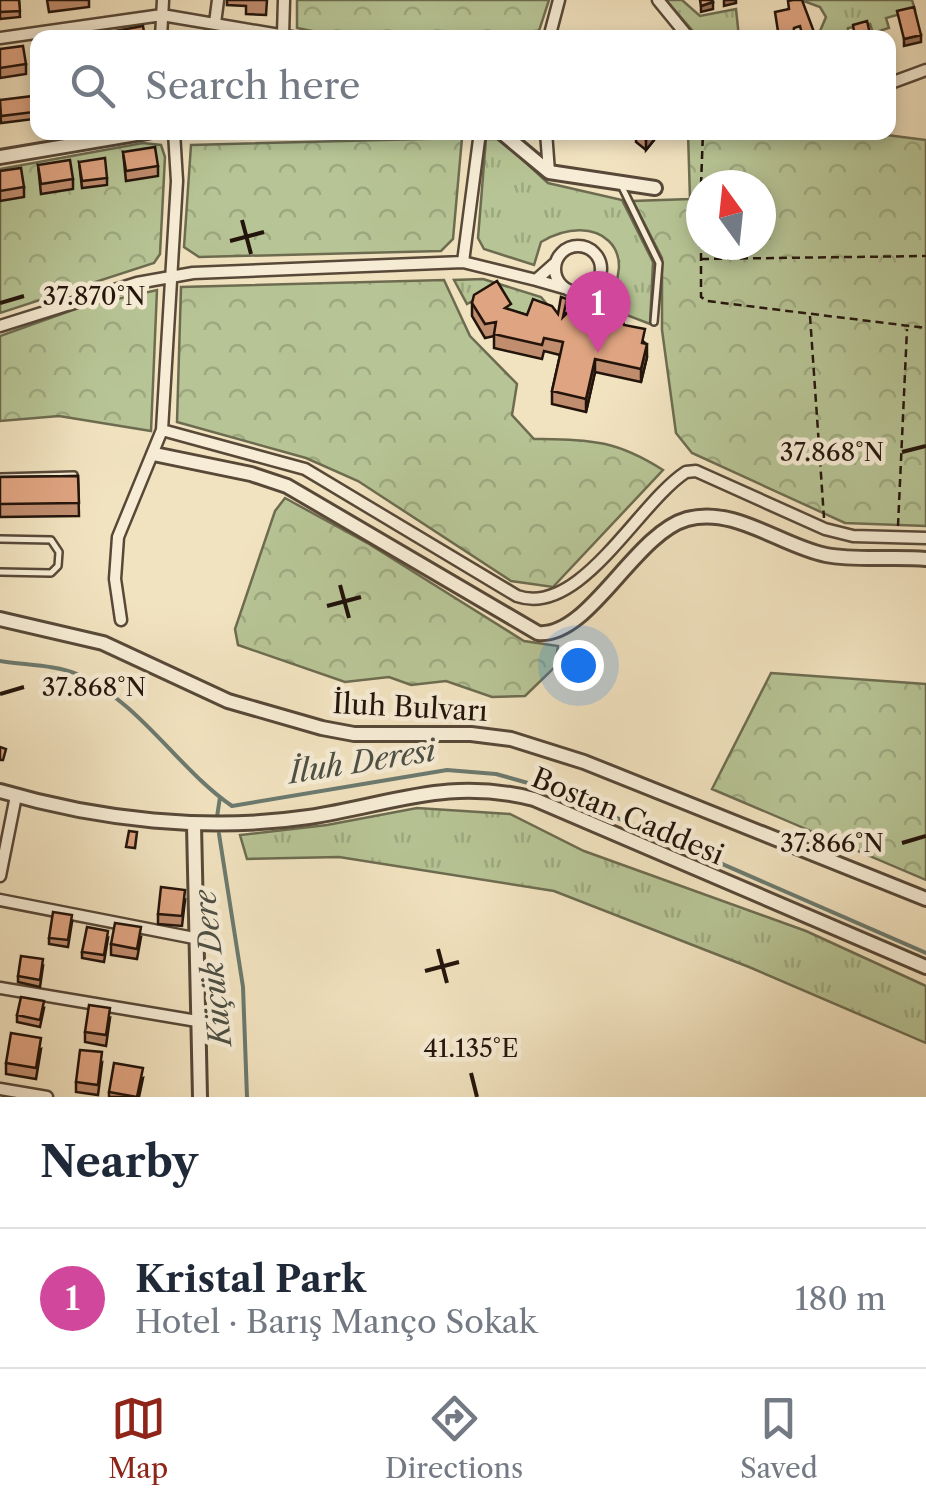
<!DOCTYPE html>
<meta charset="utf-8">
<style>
:root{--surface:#fff;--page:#f2f2f3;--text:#1f2937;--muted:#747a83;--line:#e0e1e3;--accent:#8f2418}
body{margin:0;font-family:"Libre Caslon Text",serif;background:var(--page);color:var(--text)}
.compass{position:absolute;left:686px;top:170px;width:90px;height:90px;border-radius:50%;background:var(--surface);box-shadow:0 5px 15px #0003;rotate:345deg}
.you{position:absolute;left:578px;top:665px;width:35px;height:35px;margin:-25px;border:8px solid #fff;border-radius:50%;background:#1a73e8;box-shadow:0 0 0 15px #1a73e833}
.badge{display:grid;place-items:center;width:65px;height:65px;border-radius:50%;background:var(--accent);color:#fff;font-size:32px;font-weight:700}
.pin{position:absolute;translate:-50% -82px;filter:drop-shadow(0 2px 5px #0008)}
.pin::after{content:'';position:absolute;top:52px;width:35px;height:30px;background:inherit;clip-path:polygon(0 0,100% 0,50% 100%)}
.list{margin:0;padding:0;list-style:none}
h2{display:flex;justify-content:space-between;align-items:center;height:130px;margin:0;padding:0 40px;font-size:42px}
h2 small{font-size:32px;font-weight:400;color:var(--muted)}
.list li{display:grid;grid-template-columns:65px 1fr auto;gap:30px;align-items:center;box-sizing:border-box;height:140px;padding:0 40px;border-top:2px solid var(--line)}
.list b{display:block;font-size:38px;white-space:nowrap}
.list p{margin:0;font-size:32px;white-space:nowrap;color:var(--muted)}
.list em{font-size:32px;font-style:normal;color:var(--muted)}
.icon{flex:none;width:55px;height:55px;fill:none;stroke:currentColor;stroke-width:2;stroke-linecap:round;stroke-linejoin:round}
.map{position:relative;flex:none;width:926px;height:1097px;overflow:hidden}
.search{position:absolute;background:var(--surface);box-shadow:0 5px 15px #0003;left:30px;right:30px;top:30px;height:110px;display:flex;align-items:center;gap:25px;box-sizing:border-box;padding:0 35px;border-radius:20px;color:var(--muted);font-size:38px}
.sheet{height:270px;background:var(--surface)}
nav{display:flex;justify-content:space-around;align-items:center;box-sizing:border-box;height:140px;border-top:2px solid var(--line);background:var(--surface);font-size:28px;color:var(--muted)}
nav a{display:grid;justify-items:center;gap:5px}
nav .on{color:var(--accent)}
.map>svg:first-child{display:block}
.grass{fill:url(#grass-tufts);stroke:#6d6c50;stroke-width:2.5}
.forest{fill:url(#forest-crowns);stroke:#6d6c50;stroke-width:2.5;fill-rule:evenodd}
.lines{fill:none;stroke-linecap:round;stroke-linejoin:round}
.stream{stroke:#6b7a6f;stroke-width:4}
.service-casing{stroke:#574838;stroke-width:10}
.minor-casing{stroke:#574838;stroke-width:15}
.tertiary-casing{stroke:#574838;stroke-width:18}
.path{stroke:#23140b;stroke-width:2.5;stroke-dasharray:8 5;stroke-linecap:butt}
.service{stroke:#f7edd6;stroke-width:5}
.minor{stroke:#f7edd6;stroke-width:10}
.tertiary{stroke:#f7edd6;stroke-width:12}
.wall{fill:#c08d6f;stroke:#23140b;stroke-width:2.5}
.shaded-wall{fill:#9c735a;stroke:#23140b;stroke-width:2.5}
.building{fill:#dfa481;stroke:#23140b;stroke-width:2.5}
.ticks{fill:none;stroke:#23140b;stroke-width:4}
.labels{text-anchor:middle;stroke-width:9;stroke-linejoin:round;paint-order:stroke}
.street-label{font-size:28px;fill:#23140b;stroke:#f7edd6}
.water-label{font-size:30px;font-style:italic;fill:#4d5045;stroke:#f7edd6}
.ticks-label{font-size:25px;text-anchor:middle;fill:#23140b;stroke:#f7edd6;stroke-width:9;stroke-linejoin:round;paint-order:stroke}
</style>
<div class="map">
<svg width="926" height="1097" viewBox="0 0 926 1097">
<defs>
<pattern id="grass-tufts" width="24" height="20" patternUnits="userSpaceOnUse" patternTransform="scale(2.5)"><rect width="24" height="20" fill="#b7c495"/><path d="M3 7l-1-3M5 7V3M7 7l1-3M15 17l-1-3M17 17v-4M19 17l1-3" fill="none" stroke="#9da87f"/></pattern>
<pattern id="forest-crowns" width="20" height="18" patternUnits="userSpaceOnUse" patternTransform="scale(2.5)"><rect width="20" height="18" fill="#b7c495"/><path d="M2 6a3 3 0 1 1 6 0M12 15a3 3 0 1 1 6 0" fill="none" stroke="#9da87f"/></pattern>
</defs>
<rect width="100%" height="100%" fill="#f2e3c0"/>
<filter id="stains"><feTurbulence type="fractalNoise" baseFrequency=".002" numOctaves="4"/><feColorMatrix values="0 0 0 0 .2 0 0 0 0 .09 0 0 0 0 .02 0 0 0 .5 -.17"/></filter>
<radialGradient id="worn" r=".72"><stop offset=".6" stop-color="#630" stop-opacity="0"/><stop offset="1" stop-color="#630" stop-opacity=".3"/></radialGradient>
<path class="grass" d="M666,0h16l18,16 36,-7 3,28h-41z
M801,0h111l3,10 -29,8 3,10 -16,5 -3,-9 -22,4 -1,9 -27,-6 6,-14 -6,-10z
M486,139h14l48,44 74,17 31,62 -3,62 -47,-18c42,-55 -6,-97 -62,-64l-7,23 -50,-16 -6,-11z
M483,279l58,18 9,11 -24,14 -13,-2 -15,-33 -31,17 -13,-24z
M417,808l93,6 74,37 222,80 120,55v57l-177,-76 -195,-76 -215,-34 -92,2 -7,-24 87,-10z"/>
<path class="forest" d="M297,0h252l-12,37 -190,1 -50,-10z
M863,132l63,8v386l-81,-3 -153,-70 -16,-20 -14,-103v-72l-29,-57 57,-2 -2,-66zM701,185h60v60h-60z
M462,138l-9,101 -12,12 -242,6 -15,-10 7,-102z
M143,143l18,2 4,12 -5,97 -6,9 -154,50v-144z
M444,280l26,56 47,48 -5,31 22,24c57,1 80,0 129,31l-110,117 -42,-6 -153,-100 -52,-23 -129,-36 4,-135z
M157,290l-6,141 -92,-15 -59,5v-85l81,-29z
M285,498l84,46 155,97 34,5 -3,21 -30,29 -33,1 -46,-16 -35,4 -22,-8 -44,5 -107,-37 -3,-16 40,-118z
M771,673l155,11v196l-214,-91z"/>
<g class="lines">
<path class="stream" d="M0,661c24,4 56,4 77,13 64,29 100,94 155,132l215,-36 49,4 57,16 373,163
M217,817l3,-20
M219,834l24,153 4,110"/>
<defs>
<path id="service" d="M622,187l37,76 -5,59
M0,477l74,-2
M0,539l51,1 8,12 -1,14 -7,7 -51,-1"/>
<path id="minor" d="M658,0l31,38
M215,23l3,-23
M283,35l1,-35
M0,38l162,-23 135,23
M161,38l2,-38
M549,38l10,-38
M888,84l38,-14
M546,132l3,40
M555 269a23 23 0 1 1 46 0a23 23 0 1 1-46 0Z
M463,262l17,-130
M554,264l-18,16 28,8
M0,326l137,-43 56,-10 270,-11 73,18
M162,430l143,39 212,127c63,22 121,-93 169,-124l10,-1 129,58 28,7 73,2
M121,620l-6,-41 3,-42 44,-107 15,-249 -3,-49
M0,876l16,-80
M0,900l194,38
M0,988l197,33
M0,1089l47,8"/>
<path id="tertiary" d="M501,132l48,40 106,16
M0,157l148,-25
M154,454l97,20 36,12 251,147c51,5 96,-99 149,-114 48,-13 94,27 139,36 33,6 67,1 100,4
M0,619l103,24 125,58 94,27 32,6h117l40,5 73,23 342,137
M0,791c99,29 207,41 309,26 84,-13 139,-40 225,-18l392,168
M194,825l6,272"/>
</defs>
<use href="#service" class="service-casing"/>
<use href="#minor" class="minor-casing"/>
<use href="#tertiary" class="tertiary-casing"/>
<path class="path" d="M701,185l2,-53
M701,201v96l6,4 219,27
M701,259l225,-3
M810,316l14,202
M898,526l9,-197"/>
<use href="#service" class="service"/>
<use href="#minor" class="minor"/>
<use href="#tertiary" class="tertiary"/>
</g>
<path class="wall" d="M0,0h19l1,17 -20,2z
M47,0h42v7l-40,5z
M227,0h40l-1,15 -20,-1v-8l-19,-1z
M0,49l26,15v10l-26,4z
M0,100l34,12v7l-33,4z
M636,132h18v8l-8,10 -10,-8z
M123,152l35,14v10l-32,5z
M79,162l28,16v7l-25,3z
M38,165l35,14v10l-32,5z
M0,171l24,16v10l-24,4z
M472,303l39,7 16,5 40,-2 57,12 21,18 2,14 -6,25 -46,-10 -9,40 -34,-8v-13l8,-36 -16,-4 -2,8 -48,-11v-12l-9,2 -13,-22z
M78,476l1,40 -79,1v-40z
M185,900l-3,26 -24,-2v-10z
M72,922l-4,25 -19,-3v-6z
M141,937l-4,22 -26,-4v-11z
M108,938l-4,24 -22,-4v-6z
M43,966l-3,21 -22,-5v-6z
M44,1008l-4,19 -23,-5v-7z
M110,1018l-4,28 -21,-4v-10z
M41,1049l-5,30 -30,-5v-11z
M102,1063l-4,32 -22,-3v-10z
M143,1078l-4,19h-30v-5z"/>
<path class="shaded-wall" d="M724,0h12v3l-12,3z
M713,2v7l-12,3v-6z
M814,32v6h-12v-4z
M921,35v7l-17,4v-7z
M652,132h2v8l-8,10v-10z
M647,344v13l-6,25v-13z
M595,359v13l-9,40v-13z"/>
<path class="building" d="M0,0h19l1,11 -20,1z
M700,0h12l1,2 -12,4z
M793,0h9l12,32 -12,2 -2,-8 -6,2 -1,10h-14l-4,-26 14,-3 -1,-8z
M914,7l7,28 -17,4 -7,-28z
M867,21l4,17h-16l-2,-13z
M143,26l2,12h-40l-1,-5z
M23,46l3,18 -26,4v-19z
M33,96l1,16 -33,4 -1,-16z
M637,132h15l-6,8z
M155,147l3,19 -32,5 -3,-19z
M105,158l2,20 -25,3 -3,-19z
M70,160l3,19 -32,5 -3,-19z
M21,168l3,19 -24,4v-20z
M497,281l14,23 -6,4 22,7 6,-16 19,7 6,8 3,-17 6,2 -4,18 8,-8 14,4 11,-8 23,5 5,15 21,4 -3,14 5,1 -6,25 -46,-10 -9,40 -34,-8 11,-49 -19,-4 -2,7 -48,-11 2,-12 -11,2 -13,-21 2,-8z
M78,476l1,27 -79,1v-27z
M0,747l6,2 -3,11h-3z
M129,831l8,1 -2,16 -9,-1z
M161,887l24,3 -3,26 -24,-2z
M53,912l19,3 -4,25 -19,-2z
M115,923l26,4 -4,22 -26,-5z
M87,927l21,4 -4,24 -22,-3z
M21,956l22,3 -3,21 -22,-4z
M21,997l23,4 -4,19 -23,-5z
M89,1005l21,3 -4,27 -21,-3z
M11,1033l30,5 -5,30 -30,-5z
M80,1050l22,2 -4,33 -22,-3z
M114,1063l29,5 -6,29 -28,-5z"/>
<path class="ticks" d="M242,220l9,34M230,241l34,-9M0,303l24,-7M902,452l24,-6M340,585l9,33M327,606l34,-9M0,694l24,-7M902,843l24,-7M438,949l9,34M425,971l34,-9M471,1073l6,24"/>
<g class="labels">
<g class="street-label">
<text transform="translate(410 707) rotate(3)" y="10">İluh Bulvarı</text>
<text transform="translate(628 816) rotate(23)" y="10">Bostan Caddesi</text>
</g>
<g class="water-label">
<text transform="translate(362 762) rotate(-9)" y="10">İluh Deresi</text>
<text transform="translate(213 968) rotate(-96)" y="10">Küçük Dere</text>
</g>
</g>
<g class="ticks-label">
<text x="94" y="305">37.870°N</text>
<text x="832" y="461">37.868°N</text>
<text x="94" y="696">37.868°N</text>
<text x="832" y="852">37.866°N</text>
<text x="471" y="1057">41.135°E</text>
</g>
<rect width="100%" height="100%" filter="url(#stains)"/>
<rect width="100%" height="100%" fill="url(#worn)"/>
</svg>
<svg class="compass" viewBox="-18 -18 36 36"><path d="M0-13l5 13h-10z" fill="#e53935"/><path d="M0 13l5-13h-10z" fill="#747a83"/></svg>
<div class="you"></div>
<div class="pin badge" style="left:598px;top:353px;background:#d1479c">1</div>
<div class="search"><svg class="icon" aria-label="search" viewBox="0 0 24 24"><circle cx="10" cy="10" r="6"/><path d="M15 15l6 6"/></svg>Search here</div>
</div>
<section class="sheet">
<h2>Nearby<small></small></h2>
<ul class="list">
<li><span class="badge" style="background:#d1479c">1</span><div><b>Kristal Park</b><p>Hotel · Barış Manço Sokak</p></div><em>180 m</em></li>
</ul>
</section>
<nav>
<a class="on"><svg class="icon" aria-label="map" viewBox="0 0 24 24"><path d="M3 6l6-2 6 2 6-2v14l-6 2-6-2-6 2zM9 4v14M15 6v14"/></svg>Map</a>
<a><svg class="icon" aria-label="directions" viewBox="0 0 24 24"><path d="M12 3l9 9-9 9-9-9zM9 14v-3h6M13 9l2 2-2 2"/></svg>Directions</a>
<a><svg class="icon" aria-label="saved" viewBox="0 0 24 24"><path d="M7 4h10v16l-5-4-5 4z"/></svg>Saved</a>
</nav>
